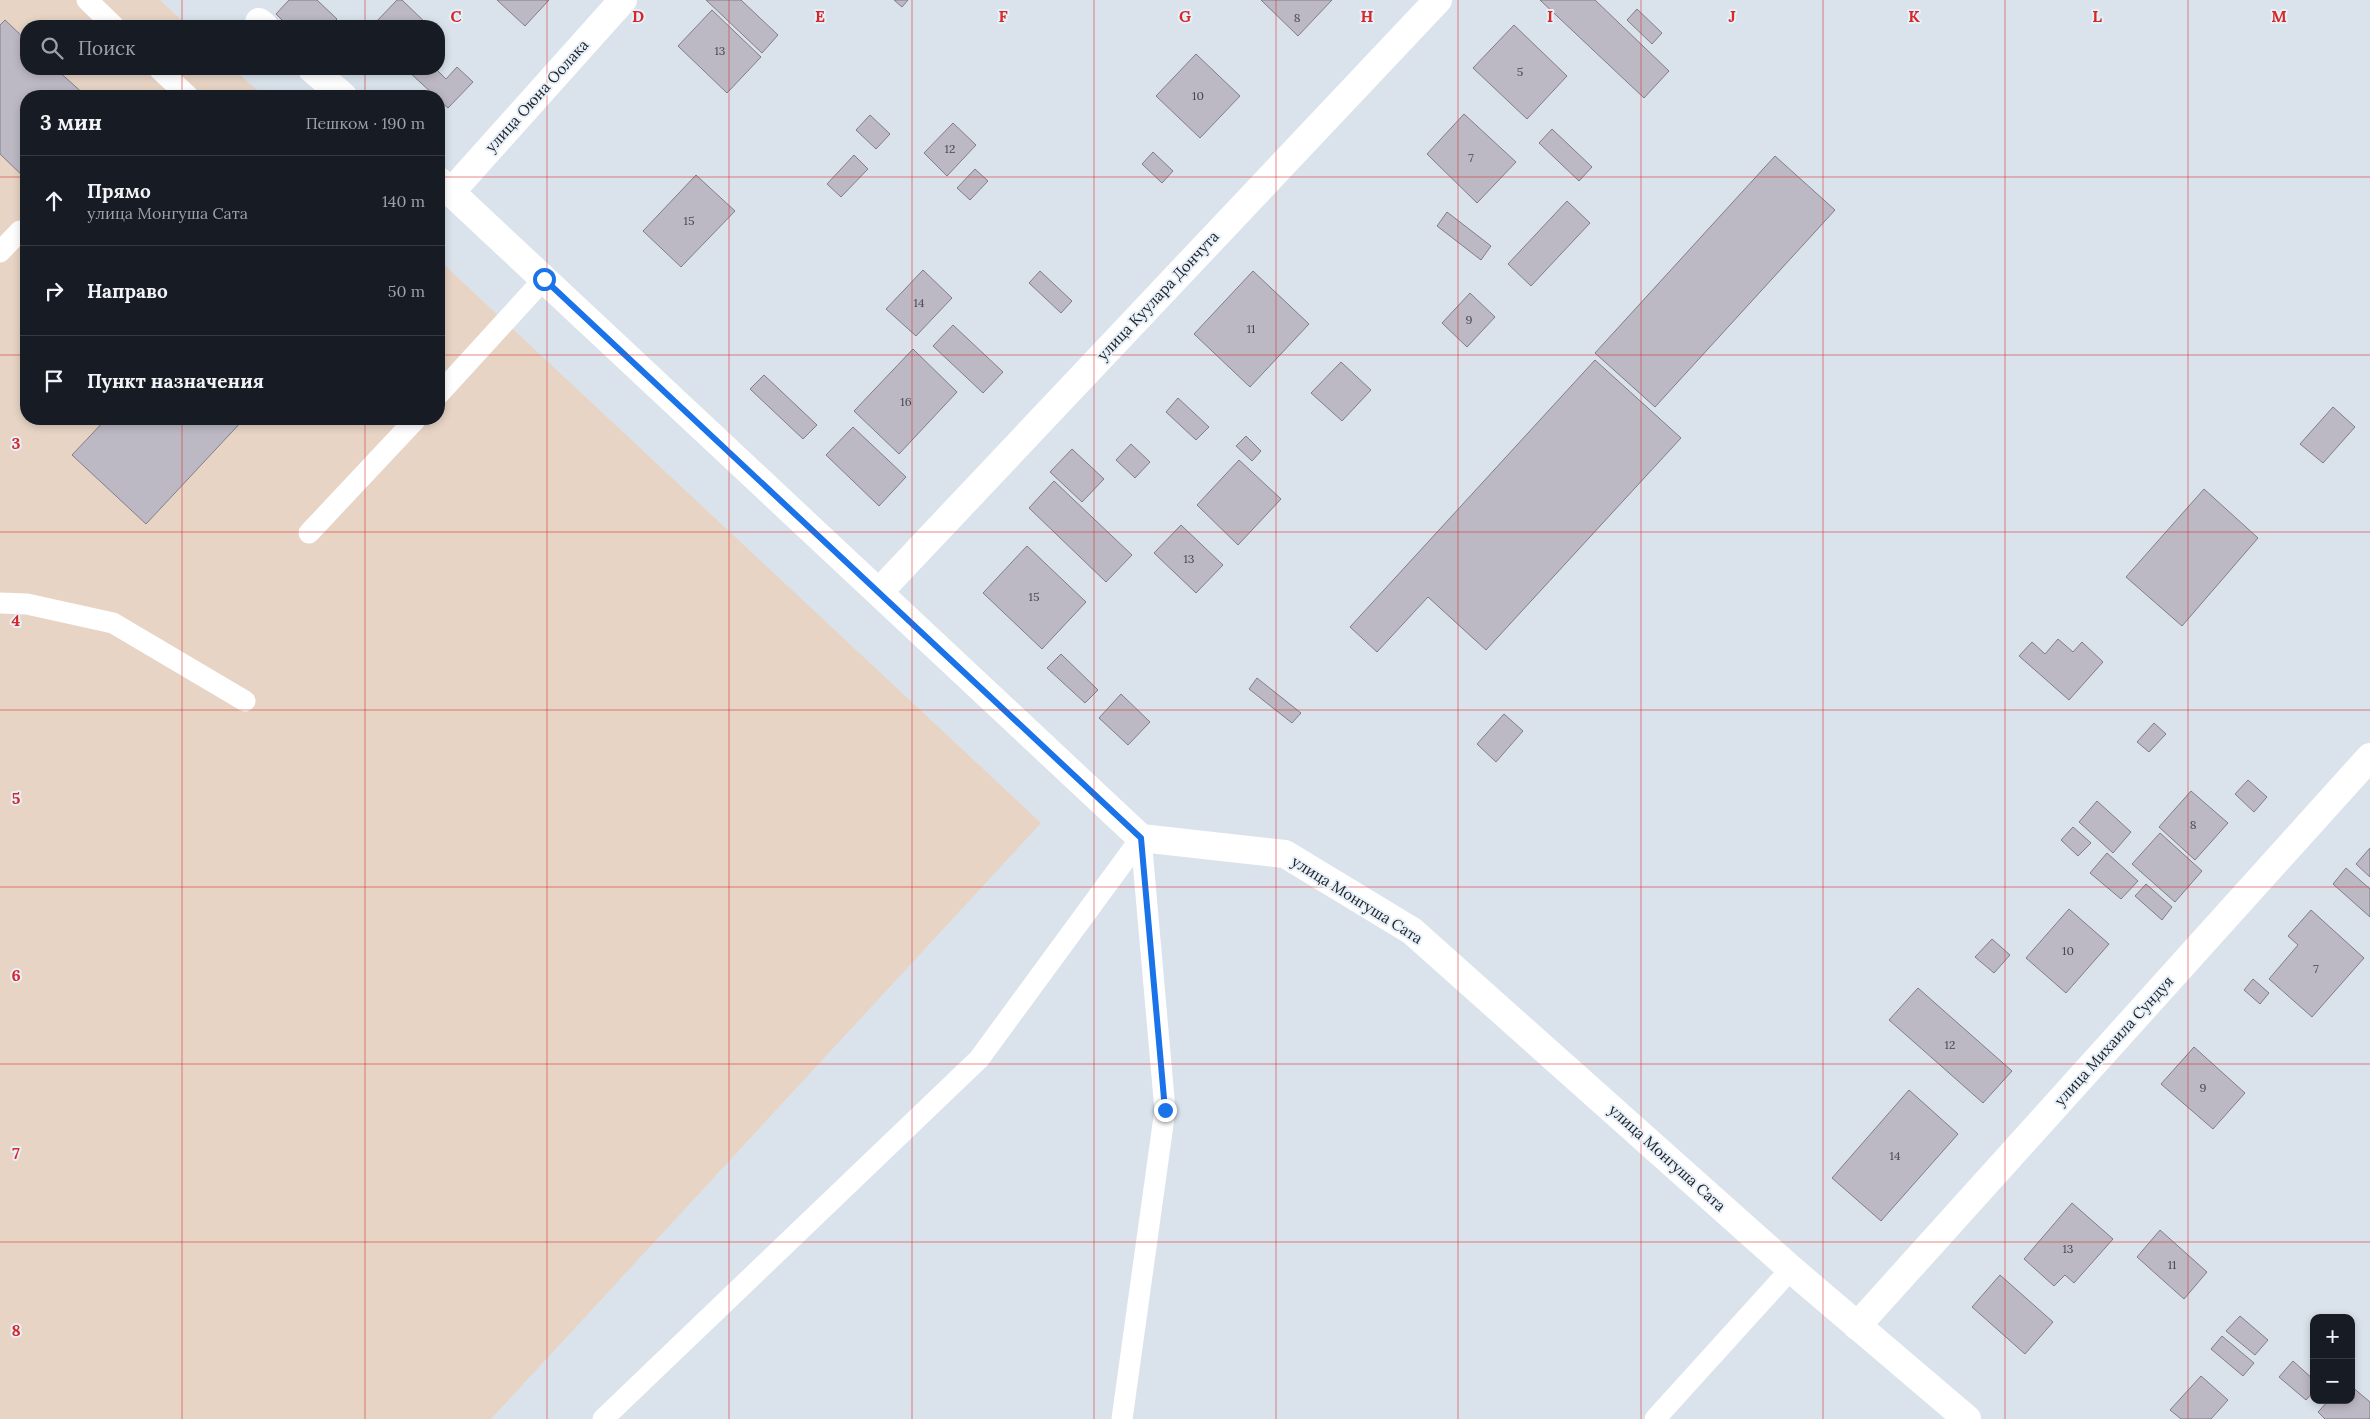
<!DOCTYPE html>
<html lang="ru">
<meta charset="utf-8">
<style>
:root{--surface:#171b24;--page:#20242c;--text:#f1f3f6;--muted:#9ea1a6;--line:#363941}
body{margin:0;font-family:Lora,serif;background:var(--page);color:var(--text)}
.controls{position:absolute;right:15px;bottom:15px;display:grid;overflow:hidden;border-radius:10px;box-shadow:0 2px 8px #0003}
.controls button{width:45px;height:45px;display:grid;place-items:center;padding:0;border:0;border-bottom:1px solid var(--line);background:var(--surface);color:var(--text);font:25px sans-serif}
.stop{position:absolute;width:15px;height:15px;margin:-11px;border:4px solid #1a73e8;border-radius:50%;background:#fff}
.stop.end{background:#1a73e8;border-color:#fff;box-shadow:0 1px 5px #0008}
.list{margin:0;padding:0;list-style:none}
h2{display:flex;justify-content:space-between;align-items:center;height:65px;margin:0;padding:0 20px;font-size:21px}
h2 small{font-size:16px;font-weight:400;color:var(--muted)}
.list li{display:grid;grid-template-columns:32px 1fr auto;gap:15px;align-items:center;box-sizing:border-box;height:90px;padding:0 20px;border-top:1px solid var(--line)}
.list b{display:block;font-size:19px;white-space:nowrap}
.list p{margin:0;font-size:16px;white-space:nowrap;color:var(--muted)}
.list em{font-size:16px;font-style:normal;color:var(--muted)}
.icon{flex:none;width:28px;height:28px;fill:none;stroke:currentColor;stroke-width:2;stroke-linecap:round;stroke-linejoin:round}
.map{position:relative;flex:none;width:2370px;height:1419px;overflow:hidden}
.search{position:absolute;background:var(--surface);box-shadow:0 2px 8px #0003;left:20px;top:20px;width:425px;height:55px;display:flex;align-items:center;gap:12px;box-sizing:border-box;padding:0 18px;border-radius:20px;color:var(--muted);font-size:19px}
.panel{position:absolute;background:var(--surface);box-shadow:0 2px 8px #0003;left:20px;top:90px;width:425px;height:335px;border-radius:20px}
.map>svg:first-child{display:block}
.education{fill:#e7d4c5}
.building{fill:#bdb9c4;stroke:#817d88}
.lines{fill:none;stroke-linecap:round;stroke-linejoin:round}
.lane{stroke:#fff;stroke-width:21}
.street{stroke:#fff;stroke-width:28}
.route{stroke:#1a73e8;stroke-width:6}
.grid{fill:none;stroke:#d62828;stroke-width:1;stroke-opacity:0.55}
.labels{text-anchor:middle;stroke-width:4;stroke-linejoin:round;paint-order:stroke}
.number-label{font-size:12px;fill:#47484e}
.street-label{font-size:15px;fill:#202327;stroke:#e7f0f9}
.grid-label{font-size:16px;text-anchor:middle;font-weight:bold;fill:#d62828;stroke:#e7f0f9;stroke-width:4;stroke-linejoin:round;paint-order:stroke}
</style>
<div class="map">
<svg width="2370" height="1419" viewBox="0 0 2370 1419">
<rect width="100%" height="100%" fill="#dae3ec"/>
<path class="education" d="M0,0h160l28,26h-162v43h208l29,27h-237v323h413v-159l602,563 -550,596h-491z"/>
<path class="building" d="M289,0h28l20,19 -7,7h-42l-12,-12z
M397,0h5l27,26h-52l-3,-2z
M497,0h52l-24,26z
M706,0h35l37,35 -16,18z
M894,0h14l-6,7z
M1261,0h71l-34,36z
M1540,0h55l74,71 -25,27z
M1637,9l25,24 -10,11 -25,-24z
M712,10l49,47 -34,36 -49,-47z
M5,20l21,20v29h30l30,27h-60v83l-26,-25v-129z
M1514,25l53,51 -40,43 -54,-51z
M1196,54l44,42 -40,42 -44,-42z
M457,67l16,15 -25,26 -9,-8v-4h-4l-28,-26 15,-1 4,3 3,-3h7l10,10z
M1464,114l52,48 -39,41 -50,-49z
M870,115l20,19 -14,15 -20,-19z
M953,123l23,22 -29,31 -23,-23z
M1552,129l40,38 -13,14 -40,-38z
M1153,152l20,19 -11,12 -20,-19z
M854,155l14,14 -27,28 -14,-13z
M1775,156l60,54 -180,197 -60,-54z
M975,169l13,12 -18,19 -13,-12z
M696,175l39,36 -54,56 -38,-36z
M1567,201l23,22 -59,63 -23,-22z
M1447,212l44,34 -10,14 -44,-34z
M923,270l29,28 -36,38 -30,-27z
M1040,271l32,30 -11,12 -32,-30z
M1253,271l56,53 -59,63 -56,-53z
M1470,293l25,24 -28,30 -25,-24z
M953,325l50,47 -20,21 -50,-47z
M913,349l44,43 -58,62 -45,-43z
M1595,360l86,78 -195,212 -58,-53 -51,55 -27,-25z
M1341,362l30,28 -29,31 -31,-28z
M764,375l53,50 -14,14 -53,-50z
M1178,398l31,29 -13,13 -30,-28z
M2333,407l22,20 -32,36 -23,-19z
M106,419h138l-98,105 -74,-69z
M853,427l53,50 -27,29 -53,-51z
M1246,436l15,15 -9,10 -16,-15z
M1131,444l19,18 -15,16 -19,-18z
M1072,449l32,30 -22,23 -32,-30z
M1239,460l42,39 -43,46 -41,-40z
M1054,481l78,74 -26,27 -77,-74z
M2204,489l54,49 -76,88 -56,-49z
M1181,525l42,40 -27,28 -42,-40z
M1027,546l59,56 -44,47 -59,-56z
M2058,639l15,13 9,-10 21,20 -34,38 -50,-44 13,-14 13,12z
M1061,654l37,36 -13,13 -38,-35z
M1257,678l44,35 -9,10 -43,-34z
M1121,694l29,28 -22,23 -29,-27z
M1504,714l19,17 -27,31 -19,-18z
M2154,723l12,11 -17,18 -12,-10z
M2248,780l19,17 -13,15 -19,-18z
M2191,791l37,32 -33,37 -36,-33z
M2097,801l34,31 -18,21 -34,-31z
M2073,827l18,16 -13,13 -17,-16z
M2160,833l42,38 -27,31 -43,-38z
M2370,848v29l-14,-13z
M2107,853l31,28 -17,18 -31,-26z
M2346,868l24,21v28l-37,-33z
M2146,884l26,23 -10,13 -27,-24z
M2069,909l40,35 -43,49 -40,-35z
M2311,910l53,48 -52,59 -43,-38 29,-34 -10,-9z
M1992,939l18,16 -16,18 -19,-16z
M2253,979l16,14 -9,11 -16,-14z
M1918,988l94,83 -29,32 -94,-83z
M2194,1047l51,46 -32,36 -52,-45z
M1909,1090l49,44 -77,87 -49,-43z
M2072,1203l41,36 -39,44 -9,-8 -11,11 -30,-27z
M2160,1230l47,42 -23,27 -47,-42z
M2000,1275l53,47 -28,32 -53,-47z
M2240,1316l28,24 -13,15 -29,-24z
M2222,1336l32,27 -11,13 -32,-27z
M2293,1361l21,19v11l-8,9 -27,-23z
M2201,1376l27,24 -17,19h-30l-11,-9z
M2351,1386l19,16v17h-45l-7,-7 11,-12h22z"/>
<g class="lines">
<path class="lane" d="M87,0l27,26
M159,69l29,27
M0,252l20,-21
M439,394l105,-115
M309,533l107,-114
M0,603l27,1 86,19 132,78
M603,1419l376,-360 162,-221
M1122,1419l43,-309 -24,-272
M1655,1419l136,-150"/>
<path class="street" d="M259,22l5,4
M312,69l31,27
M439,181l702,657 144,16 127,77 379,338 176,150
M451,192l172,-192
M879,592l559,-592
M1857,1326l513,-569"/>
</g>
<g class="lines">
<path class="route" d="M544,279l597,559 24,272"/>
</g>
<path class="grid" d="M182,0v26M365,0v26M547,0v1419M729,0v1419M912,0v1419M1094,0v1419M1276,0v1419M1458,0v1419M1641,0v1419M1823,0v1419M2005,0v1419M2188,0v1419M182,69v27M365,69v27M0,177h26M439,177h1931M0,355h26M439,355h1931M182,419v1000M365,419v1000M0,532h2370M0,710h2370M0,887h2370M0,1064h2370M0,1242h2370"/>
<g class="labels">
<g class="number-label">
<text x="1297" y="22">8</text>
<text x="720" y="55">13</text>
<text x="1520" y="76">5</text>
<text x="1198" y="100">10</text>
<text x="950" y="153">12</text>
<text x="1471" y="162">7</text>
<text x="689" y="225">15</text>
<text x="919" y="307">14</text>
<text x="1469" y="324">9</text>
<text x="1251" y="333">11</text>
<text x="906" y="406">16</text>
<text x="1189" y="563">13</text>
<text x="1034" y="601">15</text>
<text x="2193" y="829">8</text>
<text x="2068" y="955">10</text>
<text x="2316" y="973">7</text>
<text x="1950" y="1049">12</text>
<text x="2203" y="1092">9</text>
<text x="1895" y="1160">14</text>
<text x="2068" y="1253">13</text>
<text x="2172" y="1269">11</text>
</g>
<g class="street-label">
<text transform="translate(537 96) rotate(-48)" y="5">улица Оюна Оолака</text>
<text transform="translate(1158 296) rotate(-47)" y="5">улица Куулара Дончута</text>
<text transform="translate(1357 900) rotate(32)" y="5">улица Монгуша Сата</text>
<text transform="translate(2114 1041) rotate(-48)" y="5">улица Михаила Сундуя</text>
<text transform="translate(1667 1158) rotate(42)" y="5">улица Монгуша Сата</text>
</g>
</g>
<g class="grid-label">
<text x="456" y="22">C</text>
<text x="638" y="22">D</text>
<text x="820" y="22">E</text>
<text x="1003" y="22">F</text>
<text x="1185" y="22">G</text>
<text x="1367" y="22">H</text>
<text x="1550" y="22">I</text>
<text x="1732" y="22">J</text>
<text x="1914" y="22">K</text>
<text x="2097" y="22">L</text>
<text x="2279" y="22">M</text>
<text x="16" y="449">3</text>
<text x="16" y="626">4</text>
<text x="16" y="804">5</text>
<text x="16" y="981">6</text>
<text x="16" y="1159">7</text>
<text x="16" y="1336">8</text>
</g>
</svg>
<div class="controls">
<button>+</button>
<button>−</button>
</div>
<div class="stop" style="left:544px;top:279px"></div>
<div class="stop end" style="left:1165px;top:1110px"></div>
<div class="search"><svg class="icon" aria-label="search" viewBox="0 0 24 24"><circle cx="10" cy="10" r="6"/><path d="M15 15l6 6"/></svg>Поиск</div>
<section class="panel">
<h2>3 мин<small>Пешком · 190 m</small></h2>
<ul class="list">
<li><svg class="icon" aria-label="ahead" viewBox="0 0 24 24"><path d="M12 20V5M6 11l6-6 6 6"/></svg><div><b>Прямо</b><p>улица Монгуша Сата</p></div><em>140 m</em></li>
<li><svg class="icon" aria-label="right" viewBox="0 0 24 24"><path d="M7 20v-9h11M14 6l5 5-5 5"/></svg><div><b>Направо</b></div><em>50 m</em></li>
<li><svg class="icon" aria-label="arrive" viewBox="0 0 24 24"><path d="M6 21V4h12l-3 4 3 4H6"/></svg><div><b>Пункт назначения</b></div></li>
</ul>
</section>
</div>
